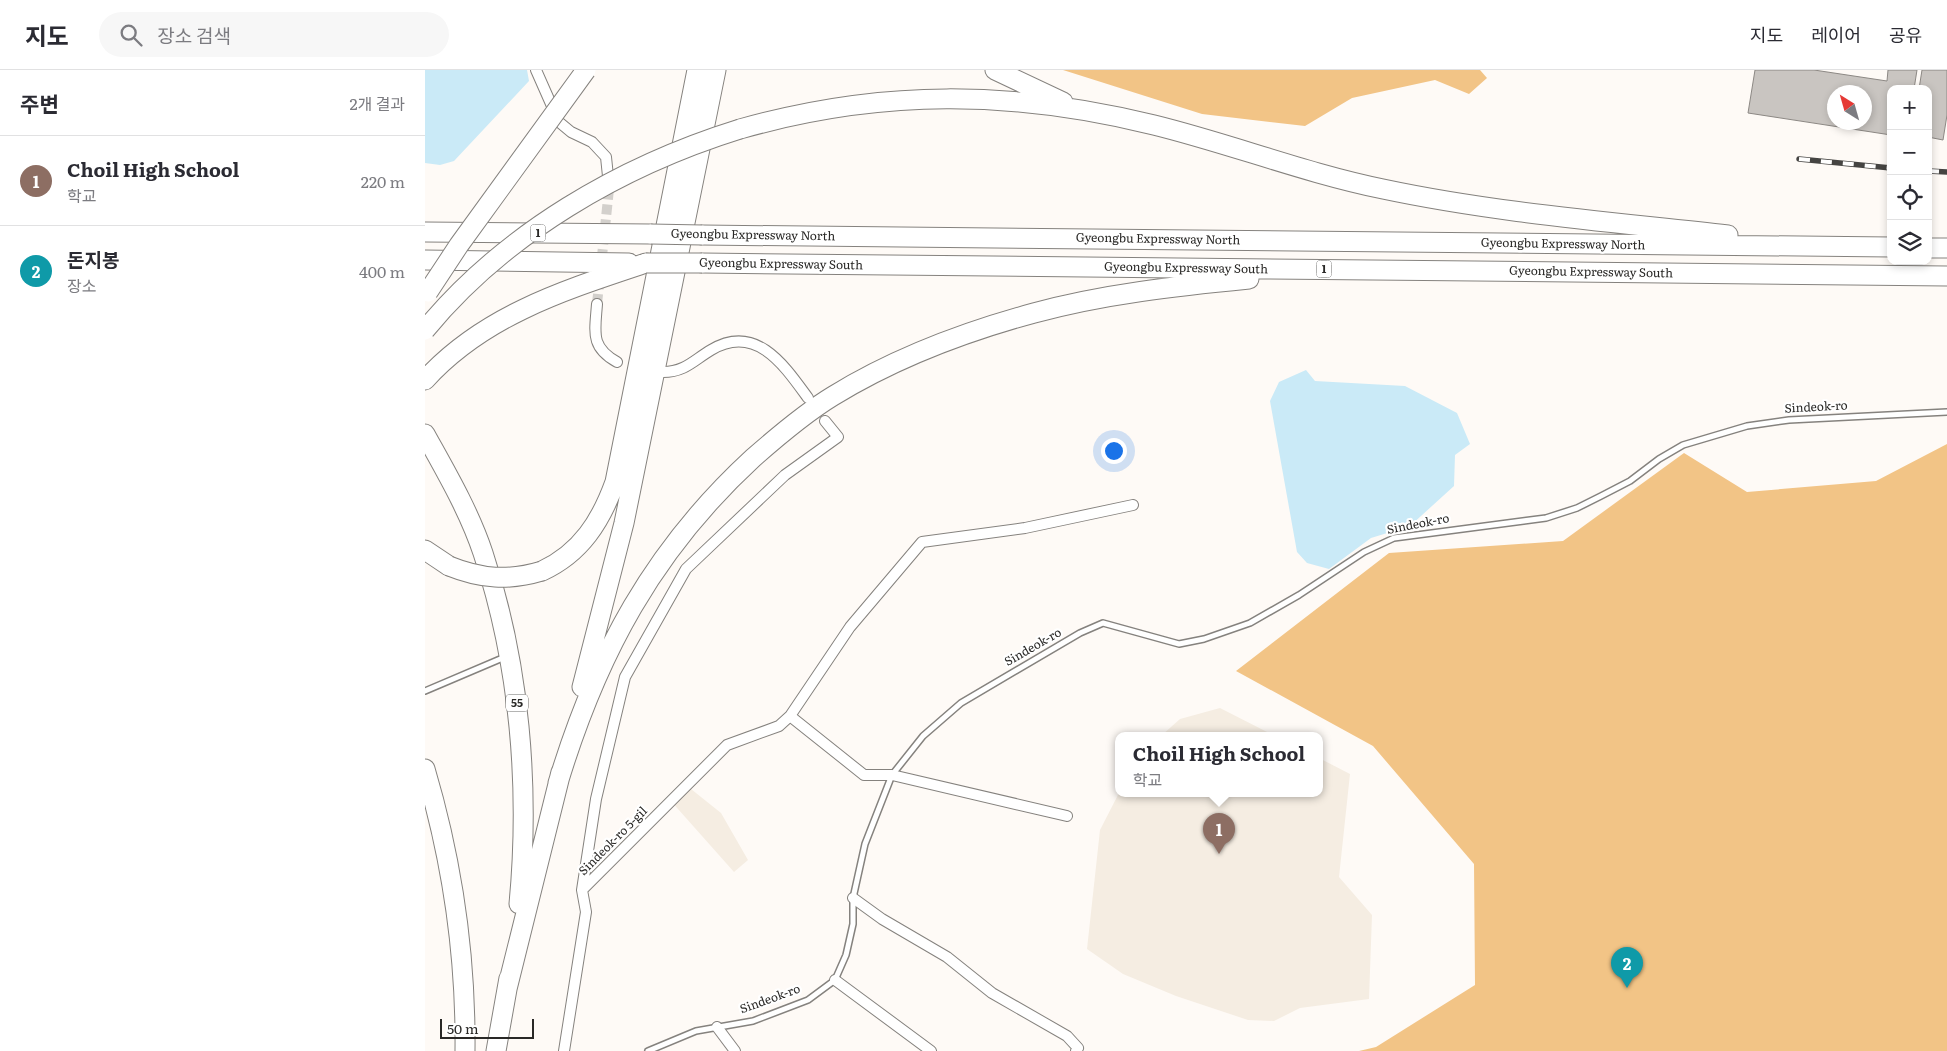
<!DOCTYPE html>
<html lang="ko">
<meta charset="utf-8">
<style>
:root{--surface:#fff;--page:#f7f7f7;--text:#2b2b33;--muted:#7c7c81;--line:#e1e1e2;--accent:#1f6075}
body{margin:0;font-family:Literata,"Noto Sans KR",serif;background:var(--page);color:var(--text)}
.controls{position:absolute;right:15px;top:15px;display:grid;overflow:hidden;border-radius:10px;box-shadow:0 2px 8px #0003}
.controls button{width:45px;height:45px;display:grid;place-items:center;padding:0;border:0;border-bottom:1px solid var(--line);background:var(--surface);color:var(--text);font:25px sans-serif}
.compass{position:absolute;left:1402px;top:15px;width:45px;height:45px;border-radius:50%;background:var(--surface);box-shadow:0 2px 8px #0003;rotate:323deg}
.scale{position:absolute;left:15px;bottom:12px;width:94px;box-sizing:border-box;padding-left:5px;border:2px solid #292826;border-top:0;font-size:14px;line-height:18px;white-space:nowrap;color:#292826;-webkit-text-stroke:4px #fff;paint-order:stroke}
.you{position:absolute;left:688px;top:380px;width:18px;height:18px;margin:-12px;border:4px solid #fff;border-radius:50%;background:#1a73e8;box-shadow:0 0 0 8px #1a73e833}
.badge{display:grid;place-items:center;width:32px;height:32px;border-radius:50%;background:var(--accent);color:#fff;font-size:16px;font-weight:700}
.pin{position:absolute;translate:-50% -41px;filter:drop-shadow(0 1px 2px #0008)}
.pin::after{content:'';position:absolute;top:26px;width:18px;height:15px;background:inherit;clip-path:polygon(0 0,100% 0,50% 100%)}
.popup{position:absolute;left:690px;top:662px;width:208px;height:65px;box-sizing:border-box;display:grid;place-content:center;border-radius:10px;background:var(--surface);filter:drop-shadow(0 1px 4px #0005);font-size:16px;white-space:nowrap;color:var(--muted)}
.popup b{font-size:19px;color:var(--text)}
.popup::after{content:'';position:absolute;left:50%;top:100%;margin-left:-10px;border:10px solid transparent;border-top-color:var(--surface)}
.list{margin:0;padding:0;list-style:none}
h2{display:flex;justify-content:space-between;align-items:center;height:65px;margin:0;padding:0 20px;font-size:21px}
h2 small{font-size:16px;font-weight:400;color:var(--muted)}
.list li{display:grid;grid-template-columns:32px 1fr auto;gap:15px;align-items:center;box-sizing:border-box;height:90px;padding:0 20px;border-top:1px solid var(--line)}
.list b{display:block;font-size:19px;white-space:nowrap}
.list p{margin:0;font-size:16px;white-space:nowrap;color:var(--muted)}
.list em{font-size:16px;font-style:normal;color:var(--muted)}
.icon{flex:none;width:28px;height:28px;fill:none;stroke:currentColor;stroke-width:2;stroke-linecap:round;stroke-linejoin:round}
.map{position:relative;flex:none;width:1522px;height:981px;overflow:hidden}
header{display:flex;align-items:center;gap:30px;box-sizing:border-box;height:70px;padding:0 25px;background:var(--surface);border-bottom:1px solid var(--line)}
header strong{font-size:24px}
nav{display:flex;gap:28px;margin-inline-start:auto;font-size:18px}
.search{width:350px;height:45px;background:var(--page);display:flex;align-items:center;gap:12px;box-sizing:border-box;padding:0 18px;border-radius:28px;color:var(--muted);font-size:19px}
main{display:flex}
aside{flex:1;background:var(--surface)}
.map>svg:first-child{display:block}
.built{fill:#f5ede2}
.forest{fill:#f2c486}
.water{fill:#caeaf7}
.building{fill:#c9c5c1;stroke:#8c8884;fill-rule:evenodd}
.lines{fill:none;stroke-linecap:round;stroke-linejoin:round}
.street-tunnel{stroke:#d3d0cc;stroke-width:10;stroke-dasharray:10 5;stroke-linecap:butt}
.lane-casing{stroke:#85827e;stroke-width:8}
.street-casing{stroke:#85827e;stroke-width:12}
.highway-casing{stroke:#85827e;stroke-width:21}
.lane{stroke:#fff;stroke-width:5}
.street{stroke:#fff;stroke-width:10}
.highway{stroke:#fff;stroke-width:19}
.rail-casing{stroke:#454442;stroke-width:5.5}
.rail{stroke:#fff;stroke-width:4;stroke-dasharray:11;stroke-linecap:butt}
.highway-bridge-casing{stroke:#85827e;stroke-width:21;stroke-linecap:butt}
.highway-bridge{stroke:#fff;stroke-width:19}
.labels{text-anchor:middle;stroke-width:4.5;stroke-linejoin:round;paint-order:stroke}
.shield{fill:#fff;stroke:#696867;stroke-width:1}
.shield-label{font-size:11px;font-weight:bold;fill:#292826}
.street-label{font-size:12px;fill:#292826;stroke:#fff}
</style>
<header>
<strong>지도</strong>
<div class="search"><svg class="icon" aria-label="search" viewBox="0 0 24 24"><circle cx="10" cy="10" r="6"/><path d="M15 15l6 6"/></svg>장소 검색</div>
<nav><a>지도</a><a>레이어</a><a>공유</a></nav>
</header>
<main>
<aside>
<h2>주변<small>2개 결과</small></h2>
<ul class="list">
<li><span class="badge" style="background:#8d6e63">1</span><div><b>Choil High School</b><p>학교</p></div><em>220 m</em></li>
<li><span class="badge" style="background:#0f9aa8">2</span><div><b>돈지봉</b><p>장소</p></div><em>400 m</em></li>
</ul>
</aside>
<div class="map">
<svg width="1522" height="981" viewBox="0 0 1522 981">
<rect width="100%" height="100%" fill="#fefaf6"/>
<path class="built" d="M795,638l53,27h-111l18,-16z
M894,688l31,16 -11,103 33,38 -3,84 -69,9 -26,13 -26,-1 -72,-24 -53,-22 -36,-25 13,-119 19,-37h200z
M261,715l35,28 27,47 -14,12 -64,-72z"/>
<path class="forest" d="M638,0h417l7,8 -18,16 -34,-14 -83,18 -47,28 -103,-12z
M1522,374v607h-588l17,-4 99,-62 -1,-121 -101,-118 -137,-75 153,-118 174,-12 121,-88 63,39 129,-11z"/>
<path class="water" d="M0,0h102l2,11 -75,80 -14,4 -15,-2z
M881,300l9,11 90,5 52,27 13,31 -15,11 -1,31 -44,40 -39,12 -42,31 -22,-6 -10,-11 -27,-151 9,-19z"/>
<path class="building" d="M1330,0h59l73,11 1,-11h29l-3,19h-23v46l-143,-22zM1410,22h30v30h-30z
M1497,0h25v45l-4,25 -15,-3v-48h-9z"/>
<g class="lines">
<path class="street-tunnel" d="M172,234l12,-115"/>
<defs>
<path id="lane" d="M0,621l80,-34
M223,981l48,-20 57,-10 55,-21 27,-20 11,-25 7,-31v-26l12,-54 27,-69 31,-39 38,-33 119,-70 23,-10 76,21 25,-5 46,-16 49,-28 65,-43 30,-14 152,-20 31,-10 24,-12 29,-15 29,-22 24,-14 64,-19 42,-6 158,-8"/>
<path id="street" d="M111,0l23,52 12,10 21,10 14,15 3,29
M172,234c-2,28 -7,43 20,58
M238,302c22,0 31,-12 48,-22 45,-27 73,15 97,48
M365,646l74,59h28l175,41
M157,820l14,-91 29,-122 61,-108 99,-94 53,-38 -13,-16
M428,828l29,21 65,38 45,36 75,43 11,12 -2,3
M410,910l96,71
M292,957l18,24
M139,981l22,-139 -4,-22 145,-145 52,-19 11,-10 60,-89 72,-85 103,-14 108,-23"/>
<path id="highway" d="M570,0l68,32
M315,59c141,-40 272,-39 414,-4 77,19 151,48 229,64 113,24 230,33 345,46
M0,162l226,2
M277,165l1189,12
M1503,178h19
M0,190l204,3
M277,193l1245,13
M0,310c59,-65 140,-90 221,-117
M0,364c21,38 44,77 58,119 37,112 47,234 36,351
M0,480l24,16
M117,501c39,-18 59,-50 73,-89l82,-412
M157,617l42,-164 92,-453
M0,699c27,91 41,187 40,282
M133,713c39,-129 95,-233 195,-325 25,-22 52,-45 80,-62 62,-38 131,-64 201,-83 70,-19 143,-27 215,-34
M82,919l54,-217
M71,981l13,-73"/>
</defs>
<use href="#lane" class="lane-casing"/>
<use href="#street" class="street-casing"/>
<use href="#highway" class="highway-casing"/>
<use href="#lane" class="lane"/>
<use href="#street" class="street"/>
<use href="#highway" class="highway"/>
<defs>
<path id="rail" d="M1374,89l92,9
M1503,101l19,1"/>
</defs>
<use href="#rail" class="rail-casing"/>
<use href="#rail" class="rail"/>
<defs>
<path id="highway-bridge" d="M226,164l51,1
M221,193h56
M3,222l31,-47 127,-175
M0,260c80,-97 196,-164 315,-201
M24,496c32,13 60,15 93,5"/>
</defs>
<use href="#highway-bridge" class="highway-bridge-casing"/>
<use href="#highway-bridge" class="highway-bridge"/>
</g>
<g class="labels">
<g class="shield">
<rect x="105.5" y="154.5" width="15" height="17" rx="4"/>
<rect x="891.5" y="190.5" width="15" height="17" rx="4"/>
<rect x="81" y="624.5" width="22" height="17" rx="4"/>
</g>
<g class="shield-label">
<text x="113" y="167">1</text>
<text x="899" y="203">1</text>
<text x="92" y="637">55</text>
</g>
<g class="street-label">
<text transform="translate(328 165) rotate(1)" y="4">Gyeongbu Expressway North</text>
<text transform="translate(733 169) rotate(1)" y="4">Gyeongbu Expressway North</text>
<text transform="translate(1138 174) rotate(1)" y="4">Gyeongbu Expressway North</text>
<text transform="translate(356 194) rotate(1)" y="4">Gyeongbu Expressway South</text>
<text transform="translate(761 198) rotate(1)" y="4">Gyeongbu Expressway South</text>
<text transform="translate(1166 202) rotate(1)" y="4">Gyeongbu Expressway South</text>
<text transform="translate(1391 337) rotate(-3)" y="4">Sindeok-ro</text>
<text transform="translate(993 454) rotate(-11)" y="4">Sindeok-ro</text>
<text transform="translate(608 577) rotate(-30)" y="4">Sindeok-ro</text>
<text transform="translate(188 771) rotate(-45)" y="4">Sindeok-ro 5-gil</text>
<text transform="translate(345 929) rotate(-20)" y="4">Sindeok-ro</text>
</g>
</g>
</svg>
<div class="controls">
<button>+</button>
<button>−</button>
<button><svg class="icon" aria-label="locate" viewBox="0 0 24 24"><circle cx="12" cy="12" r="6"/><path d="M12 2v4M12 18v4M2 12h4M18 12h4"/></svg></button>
<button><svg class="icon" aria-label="layers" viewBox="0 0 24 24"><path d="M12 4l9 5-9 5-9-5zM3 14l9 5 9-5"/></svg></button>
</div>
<svg class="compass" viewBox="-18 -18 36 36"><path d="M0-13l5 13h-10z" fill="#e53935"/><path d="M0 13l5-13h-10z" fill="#7c7c81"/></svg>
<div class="scale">50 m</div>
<div class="you"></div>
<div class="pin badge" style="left:794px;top:784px;background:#8d6e63">1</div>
<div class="popup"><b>Choil High School</b>학교</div>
<div class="pin badge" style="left:1202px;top:918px;background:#0f9aa8">2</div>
</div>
</main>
